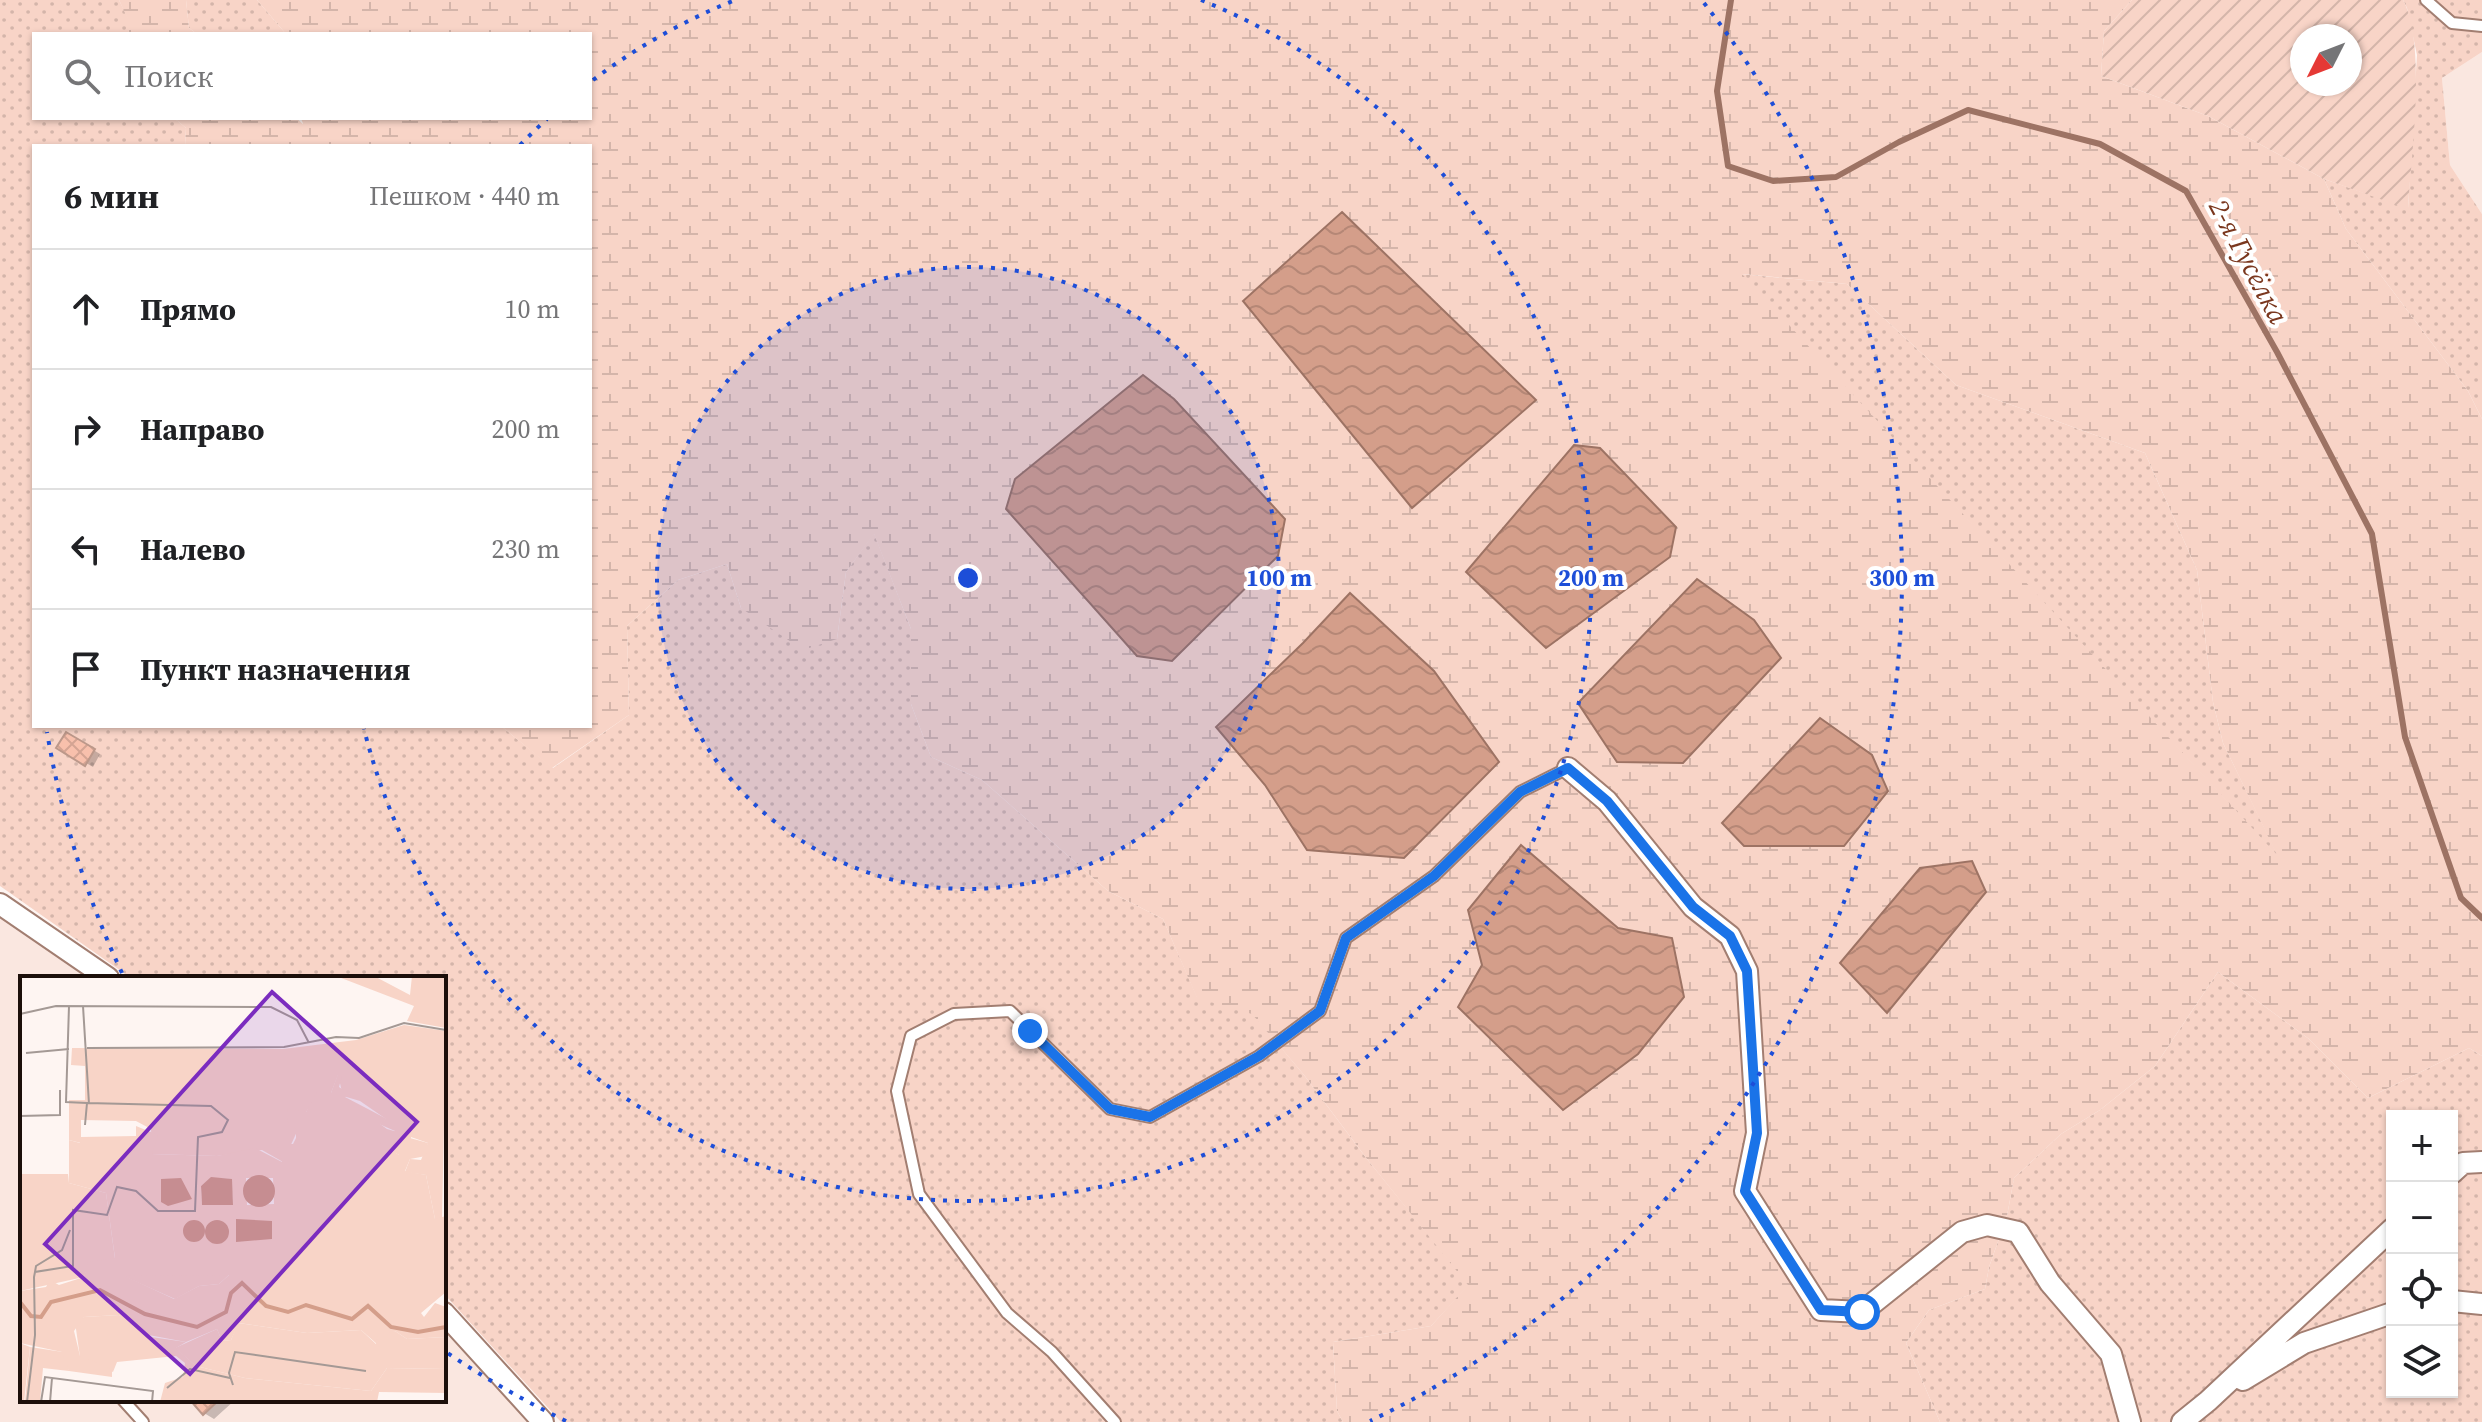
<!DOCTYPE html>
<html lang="ru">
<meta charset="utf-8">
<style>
:root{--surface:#fff;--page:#f6f6f6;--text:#202124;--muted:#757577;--line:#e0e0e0}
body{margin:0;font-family:"Source Serif 4",serif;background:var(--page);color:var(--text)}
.controls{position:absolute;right:24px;bottom:24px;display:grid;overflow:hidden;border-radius:0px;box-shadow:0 2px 6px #0004}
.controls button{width:72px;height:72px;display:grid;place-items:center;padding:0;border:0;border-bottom:2px solid var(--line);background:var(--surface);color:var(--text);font:40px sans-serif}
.compass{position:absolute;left:2290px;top:24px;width:72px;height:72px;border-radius:50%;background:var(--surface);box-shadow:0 2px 6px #0004;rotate:228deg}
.stop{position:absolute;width:24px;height:24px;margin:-18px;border:6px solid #1a73e8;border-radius:50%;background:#fff}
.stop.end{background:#1a73e8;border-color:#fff;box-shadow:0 2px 8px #0008}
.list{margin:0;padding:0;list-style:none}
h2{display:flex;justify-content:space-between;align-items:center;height:104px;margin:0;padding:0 32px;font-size:34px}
h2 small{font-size:26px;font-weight:400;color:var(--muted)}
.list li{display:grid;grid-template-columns:52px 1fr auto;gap:24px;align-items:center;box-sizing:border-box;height:120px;padding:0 32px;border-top:2px solid var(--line)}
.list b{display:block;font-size:30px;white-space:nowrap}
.list em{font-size:26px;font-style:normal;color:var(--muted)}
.icon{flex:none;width:44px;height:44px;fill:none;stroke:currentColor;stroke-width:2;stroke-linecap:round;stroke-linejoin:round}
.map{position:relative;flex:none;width:2482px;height:1422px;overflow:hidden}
.search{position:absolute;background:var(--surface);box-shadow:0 2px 6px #0004;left:32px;top:32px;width:560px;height:88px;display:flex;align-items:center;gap:20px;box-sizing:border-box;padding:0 28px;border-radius:0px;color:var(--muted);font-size:30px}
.panel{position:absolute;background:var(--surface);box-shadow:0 2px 6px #0004;left:32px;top:144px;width:560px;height:584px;border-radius:0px}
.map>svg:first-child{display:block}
.built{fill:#fae7e0}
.grass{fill:url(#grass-dots);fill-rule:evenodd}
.wetland{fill:url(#wetland-marsh);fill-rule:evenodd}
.garden{fill:url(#garden-furrows);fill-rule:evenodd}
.water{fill:url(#water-waves);stroke:#9d7364;stroke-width:2}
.shadow{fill:#0003}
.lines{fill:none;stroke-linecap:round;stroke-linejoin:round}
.stream{stroke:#9d7364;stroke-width:6}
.building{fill:url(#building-cross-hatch);stroke:#bc988a;stroke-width:2}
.service-casing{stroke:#a27e71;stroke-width:14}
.minor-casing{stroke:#a27e71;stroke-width:24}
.service{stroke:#fff;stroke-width:10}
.minor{stroke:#fff;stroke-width:20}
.route{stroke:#1a73e8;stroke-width:10}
.ring{fill:none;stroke:#1d4ed8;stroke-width:4;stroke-dasharray:4 8}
.labels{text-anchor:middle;stroke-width:8;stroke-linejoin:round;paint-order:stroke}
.water-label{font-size:28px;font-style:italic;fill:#7a371e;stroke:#fff}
.inset-river{fill:none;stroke:#d49e8a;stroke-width:4}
.inset-road{fill:none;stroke:#a49995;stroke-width:2}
.view{fill:#7b2cbf;fill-opacity:0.15;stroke:#7b2cbf;stroke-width:4}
.inset-edge{fill:none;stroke:#1c0f0a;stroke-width:4}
.centre{fill:#1d4ed8;stroke:#fff;stroke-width:4}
.ring-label{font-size:24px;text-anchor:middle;font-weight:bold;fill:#1d4ed8;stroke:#fff;stroke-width:8;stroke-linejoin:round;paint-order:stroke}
</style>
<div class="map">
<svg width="2482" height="1422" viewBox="0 0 2482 1422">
<defs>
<pattern id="grass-dots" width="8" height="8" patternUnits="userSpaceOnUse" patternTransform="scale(2)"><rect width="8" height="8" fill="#f8d4c7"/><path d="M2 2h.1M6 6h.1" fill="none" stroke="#d4b5aa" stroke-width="1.8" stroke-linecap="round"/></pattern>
<pattern id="wetland-marsh" width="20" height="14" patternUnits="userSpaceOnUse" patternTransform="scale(2)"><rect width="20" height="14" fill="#f8d4c7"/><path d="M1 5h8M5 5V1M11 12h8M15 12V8" fill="none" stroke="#d4b5aa"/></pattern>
<pattern id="garden-furrows" width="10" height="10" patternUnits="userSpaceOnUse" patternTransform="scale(2)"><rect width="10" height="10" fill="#f8d4c7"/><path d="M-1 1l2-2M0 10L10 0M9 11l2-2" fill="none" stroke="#d4b5aa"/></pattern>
<pattern id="water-waves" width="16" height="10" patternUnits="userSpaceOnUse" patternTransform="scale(2)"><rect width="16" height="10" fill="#d49e8a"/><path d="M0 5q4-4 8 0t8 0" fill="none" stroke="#b58776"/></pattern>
<pattern id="building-cross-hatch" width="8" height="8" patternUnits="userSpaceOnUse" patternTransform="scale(2)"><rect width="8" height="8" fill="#f8c0ac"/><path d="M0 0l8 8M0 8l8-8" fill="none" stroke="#d4a493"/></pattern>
</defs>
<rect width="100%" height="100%" fill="#fef5f2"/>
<path class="built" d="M2482,52v162l-32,-49 -8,-87z
M0,916l92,62h-70v422h422v-76l90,98h-534z"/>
<path class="grass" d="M0,0h119l13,26 -5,8h-93v84h140l12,10 -1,18h-151v580h467l52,42 76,-53 -2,-89 51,-46 49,-16 14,44 96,31 9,-67 28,-39 37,96v75l20,53 51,23 126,111 55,28 34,78 55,16 52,62 63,84 102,126 -38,41 -98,16 4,69 6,11h-782l-117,-128v-316h-313l-131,-92z
M186,0h71l29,34h-89l-8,-6z
M2403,0h79v52l-40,26 8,87 32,49v205l-14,-28 -122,-162 -22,-50 84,29 9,-153 -10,-47z
M1741,274l106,10 109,101 189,68 52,117 16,132 10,41 56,115z
M2218,972l91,67 59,59 101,-50 13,8v366h-542l-34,-79 23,-33 56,-21 4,-22 18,-51 7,-38 47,-44 39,-24 55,-44zM2392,1116h60v276h-60z"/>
<path class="wetland" d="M119,0h67l3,28 8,6h-70l4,-8z
M257,0h1875l-28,31 -3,45 107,40 116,63 22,50 122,162 14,28v637l-13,-8 -101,50 -59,-59 -91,-67 -63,94 -55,44 -39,24 -47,44 -7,38 -18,51 -4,22 -56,21 -23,33 34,79h-597l-6,-11 -4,-69 98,-16 37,-41 -101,-126 -63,-84 -52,-61 -55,-16 -34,-79 -55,-28 -126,-111 -51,-23 -20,-53v-75l-37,-95 -28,38 -9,67 -34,11 -62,-42 -14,-44 -49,16 -51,46 2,89 -77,53 -51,-42h89v-580h-405l1,-18 -12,-10h122l7,6 -2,-6h289v-84h-304zM1742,274l105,10 109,101 189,68 52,117 16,132 10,41 54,112zM1142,375l32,24 111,120zM1350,593l-85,192 -49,-58 87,-84zM1521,845l97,83 54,10 -213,69 24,-42z"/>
<path class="garden" d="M2132,0h271c24,44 8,156 5,209l-84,-30 -116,-63 -107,-40 3,-45zM2302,36h48v48h-48z"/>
<path class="water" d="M1342,212l194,188 -124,108 -169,-207z
M1143,375l31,24 111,120 -7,37 -106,105 -35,-5 -131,-147 9,-30z
M1574,445l26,3 76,79 -6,30 -124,91 -80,-76z
M1697,579l57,41 27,38 -98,105 -66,-1 -39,-59z
M1350,593l84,78 65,91 -95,96 -97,-8 -42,-65 -49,-58 87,-84z
M1820,718l52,37 16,36 -44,55h-100l-22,-23z
M1521,845l97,83 54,10 12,59 -46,57 -75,56 -105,-103 24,-42 -14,-55z
M1972,861l14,31 -99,121 -47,-50 80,-95z"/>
<path class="shadow" d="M67,734l33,20 -7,13 -34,-20z
M192,1400h43l-21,19 -10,-6z"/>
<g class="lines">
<path class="stream" d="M1731,0l-14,91 11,75 45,15 63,-4 63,-35 69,-32 132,34 86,47 91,161 95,182 33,203 56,161 21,20"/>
</g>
<path class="building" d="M66,732l29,17 -10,17 -29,-18z
M190,1400h29l-16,15z"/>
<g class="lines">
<defs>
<path id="service" d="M2426,0l26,23 30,3
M123,1400l20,22
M1115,1422l-63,-70 -45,-39 -88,-119 -22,-103 14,-55 43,-22 56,-3 100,98 40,8 109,-61 61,-45 26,-73 88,-62 86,-84 48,-24"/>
<path id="minor" d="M1568,768l39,33 86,106 37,29 17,35 10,162 -12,58 76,119 41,2 100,-80 25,-7 31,7 32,51 61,71 19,68
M0,904l108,74
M2452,1173l11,-10 19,-1
M2452,1301l30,3
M444,1313l99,109
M2243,1380l61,-37 88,-30
M2182,1422l26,-21 184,-172"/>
</defs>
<use href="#service" class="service-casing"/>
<use href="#minor" class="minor-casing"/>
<use href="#service" class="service"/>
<use href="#minor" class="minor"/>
</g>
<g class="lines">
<path class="route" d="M1030,1031l80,78 40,8 109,-61 61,-45 26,-73 88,-62 86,-84 48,-24 39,33 86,106 37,29 17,35 10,162 -12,58 76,119 41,2"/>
</g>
<circle cx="968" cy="578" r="311" fill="#1d4ed8" fill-opacity=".12"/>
<g class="ring">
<circle cx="968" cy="578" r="311"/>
<path d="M520 145A623 623 0 0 1 547 119M593 80A623 623 0 0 1 735 0M1201 0A623 623 0 1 1 364 729"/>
<path d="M566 1421A934 934 0 0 1 446 1352M122 973A934 934 0 0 1 47 732M1704 3A934 934 0 0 1 1370 1421"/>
</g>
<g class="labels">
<g class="water-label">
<text transform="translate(2249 261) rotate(62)" y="10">2-я Гусёлка</text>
</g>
</g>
<g transform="translate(20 976)">
<rect width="426" height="426" fill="#fef5f2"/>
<path d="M316,0h38l36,19 2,-19h34v52l-39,-7 7,-15zM384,49l42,6 -4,188h-7l-9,-44 -21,-3 5,-13 11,1 7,-17 -17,-6 -1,18h-11l-23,-13 19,-11 -16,-7 7,-5 -26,-18 -17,-5 -5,-21 -7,18 -14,4 -11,15 -23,50 -21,-12 -45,6 -65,-2 -1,-25 -15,-8 -55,-1v23l-12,-3v-40h16v-34l-14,-1 1,-17 211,1 73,-9zM0,198h48l1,9 37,10 9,66 -26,4 -5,14 -64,14zM210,298l-11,10 -20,2 -24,13 -54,-24zM99,339l32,22 35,5 -10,6 20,18 49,12 126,13 16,-23 59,1v24l-67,-1 -2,10h-217l5,-19 18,-6 2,-14 -9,-7 -59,6 -4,10 -33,-15 -5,-35 9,-5zM10,371l33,5 5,8 1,11 -26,-3 -3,34h-15z" fill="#f8d4c7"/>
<path d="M318,98l4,2 -3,11 12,8 -6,2 42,22 -7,5 7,5 21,6 -7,7h-22l20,13h11v-17l18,5 -2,13 -16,3 -5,12 21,4 9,44 11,-3v76l-25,21 3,4 11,-14 11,4v30l-39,2 -12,-8 -18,13 -16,-14 -54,3 -68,-10 -8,17 -9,1 -5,-12 -31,13 -48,-9 -19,-18 -35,2 -10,14 6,25 32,13v8l-43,-6 -7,-19 -42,-9v-52l26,-4 4,-7 9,5 25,-8 4,-15 27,-4 -9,-65 -37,-10v-43l11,3 1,-6 55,-1v-10l22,9 -6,19 65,2 38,-8 27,14 -5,-18h16l3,-6v-9l-9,-8 1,-13 18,4 11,-20 14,1zM191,202l20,1 2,26 -31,-1 -1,-18zM226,202h27l1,26 -27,1zM209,299l-10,9 -20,2 -25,13 -49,-23z" fill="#f8d4c7" fill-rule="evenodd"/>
<path d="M218,347l69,10 54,-3 15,14 2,-9 17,-4 12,8 39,-2v32l-59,-1 -16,23 -126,-13 -49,-12 -21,-18 42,-19 5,12 9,-1zM0,367l10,4 -6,55h-4z" fill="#f8d4c7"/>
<path d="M223 215a16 16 0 1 1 32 0a16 16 0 1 1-32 0ZM191,201l21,2 1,26h-31l-1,-19zM161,202l11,21 -24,7 -7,-4v-23zM216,243l36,2v18l-36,3zM163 255a11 11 0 1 1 22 0a11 11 0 1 1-22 0ZM185 256a12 12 0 1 1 24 0a12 12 0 1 1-24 0Z" fill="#d49e8a"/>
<path class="inset-river" d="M0,326l11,14 10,1 10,-15 49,-12 45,24 52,13 29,-15 5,-19 11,-10 24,23 22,6 18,-7 46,14 16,-13 23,21 27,5 28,-5"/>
<path class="inset-road" d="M63,30l6,98M0,38l36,-8 215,1 26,13 12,23M67,72l197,-1 52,-10 23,1 45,-15 42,7M6,77l43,-4M45,126l22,1 -2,22M46,126l3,-96M0,140l40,-1v-25M15,296l1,-6 26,-16 8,-20M213,409l-4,-12 6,-21 131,19M147,412l23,-19 40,9M7,426l8,-67 -1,-58 1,-5 38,-6v-56l34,5 10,-28 19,4 22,20h37l3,-74 24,-5 6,-12 -17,-14 -124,-3M21,426l4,-25 108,14 -1,11M30,426l2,-24"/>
<path class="view" d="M252,16l145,130 -227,252 -145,-130z"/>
<rect width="426" height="426" class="inset-edge"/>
</g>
<circle cx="968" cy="578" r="12" class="centre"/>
<g class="ring-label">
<text x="1279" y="586">100 m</text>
<text x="1591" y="586">200 m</text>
<text x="1902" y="586">300 m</text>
</g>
</svg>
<div class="controls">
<button>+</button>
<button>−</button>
<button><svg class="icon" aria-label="locate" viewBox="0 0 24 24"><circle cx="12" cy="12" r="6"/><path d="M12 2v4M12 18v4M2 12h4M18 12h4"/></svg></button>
<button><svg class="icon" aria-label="layers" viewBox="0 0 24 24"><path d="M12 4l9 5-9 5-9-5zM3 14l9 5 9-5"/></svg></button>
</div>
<svg class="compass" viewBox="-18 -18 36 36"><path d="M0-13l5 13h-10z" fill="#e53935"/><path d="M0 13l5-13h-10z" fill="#757577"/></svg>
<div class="stop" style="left:1862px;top:1312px"></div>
<div class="stop end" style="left:1030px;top:1031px"></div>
<div class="search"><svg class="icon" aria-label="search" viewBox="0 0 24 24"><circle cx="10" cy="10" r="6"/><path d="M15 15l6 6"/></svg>Поиск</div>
<section class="panel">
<h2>6 мин<small>Пешком · 440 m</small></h2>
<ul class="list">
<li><svg class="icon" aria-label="ahead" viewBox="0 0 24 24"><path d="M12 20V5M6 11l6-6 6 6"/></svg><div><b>Прямо</b></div><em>10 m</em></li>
<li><svg class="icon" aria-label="right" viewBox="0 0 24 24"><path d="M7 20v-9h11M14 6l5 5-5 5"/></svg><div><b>Направо</b></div><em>200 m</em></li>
<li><svg class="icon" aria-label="left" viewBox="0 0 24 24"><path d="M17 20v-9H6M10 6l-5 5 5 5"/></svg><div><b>Налево</b></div><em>230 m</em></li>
<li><svg class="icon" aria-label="arrive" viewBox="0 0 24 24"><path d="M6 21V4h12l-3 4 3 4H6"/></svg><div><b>Пункт назначения</b></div></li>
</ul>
</section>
</div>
